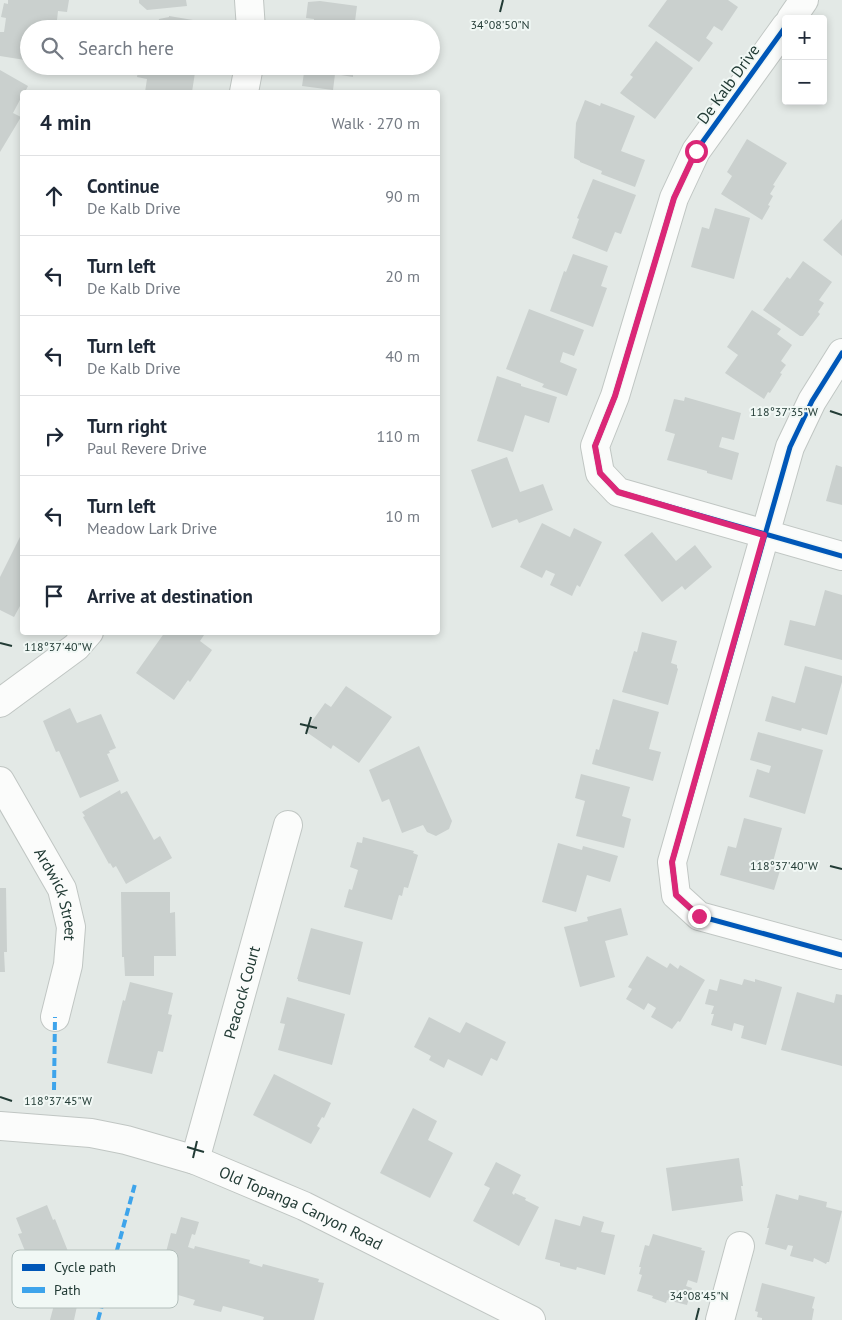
<!DOCTYPE html>
<meta charset="utf-8">
<style>
:root{--surface:#fff;--page:#f2f2f3;--text:#1f2937;--muted:#747a83;--line:#e0e1e3}
body{margin:0;font-family:"PT Sans",sans-serif;background:var(--page);color:var(--text)}
.controls{position:absolute;right:15px;top:15px;display:grid;overflow:hidden;border-radius:5px;box-shadow:0 2px 8px #0003}
.controls button{width:45px;height:45px;display:grid;place-items:center;padding:0;border:0;border-bottom:1px solid var(--line);background:var(--surface);color:var(--text);font:25px sans-serif}
.stop{position:absolute;width:15px;height:15px;margin:-11px;border:4px solid #db2777;border-radius:50%;background:#fff}
.stop.end{background:#db2777;border-color:#fff;box-shadow:0 1px 5px #0008}
.list{margin:0;padding:0;list-style:none}
h2{display:flex;justify-content:space-between;align-items:center;height:65px;margin:0;padding:0 20px;font-size:21px}
h2 small{font-size:16px;font-weight:400;color:var(--muted)}
.list li{display:grid;grid-template-columns:32px 1fr auto;gap:15px;align-items:center;box-sizing:border-box;height:80px;padding:0 20px;border-top:1px solid var(--line)}
.list b{display:block;font-size:19px;white-space:nowrap}
.list p{margin:0;font-size:16px;white-space:nowrap;color:var(--muted)}
.list em{font-size:16px;font-style:normal;color:var(--muted)}
.icon{flex:none;width:28px;height:28px;fill:none;stroke:currentColor;stroke-width:2;stroke-linecap:round;stroke-linejoin:round}
.map{position:relative;flex:none;width:842px;height:1320px;overflow:hidden}
.search{position:absolute;background:var(--surface);box-shadow:0 2px 8px #0003;left:20px;top:20px;width:420px;height:55px;display:flex;align-items:center;gap:12px;box-sizing:border-box;padding:0 18px;border-radius:28px;color:var(--muted);font-size:19px}
.panel{position:absolute;background:var(--surface);box-shadow:0 2px 8px #0003;left:20px;top:90px;width:420px;height:545px;border-radius:5px}
.map>svg:first-child{display:block}
.building{fill:#cad0ce}
.lines{fill:none;stroke-linecap:round;stroke-linejoin:round}
.minor-casing{stroke:#c0c6c3;stroke-width:30}
.minor{stroke:#fbfcfb;stroke-width:28}
.quiet{stroke:#3ea4eb;stroke-width:4;stroke-dasharray:8 4;stroke-linecap:butt}
.cycleway-casing{stroke:#f1f8f5;stroke-width:8}
.cycleway{stroke:#0057b8;stroke-width:5}
.route{stroke:#db2777;stroke-width:6}
.ticks{fill:none;stroke:#223b35;stroke-width:2}
.labels{text-anchor:middle;stroke-width:4;stroke-linejoin:round;paint-order:stroke}
.street-label{font-size:16px;fill:#223b35;stroke:#f1f8f5}
.key{fill:#f1f8f5;stroke:#b3bfbb;stroke-width:1}
.key-label{font-size:14px;fill:#223b35}
.ticks-label{font-size:12px;text-anchor:middle;fill:#223b35;stroke:#f1f8f5;stroke-width:4;stroke-linejoin:round;paint-order:stroke}
</style>
<div class="map">
<svg width="842" height="1320" viewBox="0 0 842 1320">
<rect width="100%" height="100%" fill="#e3e9e6"/>
<path class="building" d="M8,0h61l-2,12 -9,-1 -2,18h-27v15l-4,16 -25,-4v-24h4l2,-14 -5,-1 3,-14 4,1z
M139,0h47l1,6 -40,4 -8,-7z
M667,0h61l10,7 -16,24 -8,-5 -8,12 7,5 -14,19 -51,-36z
M320,1l37,5 -3,23h-41l1,-10 -8,-1 2,-16z
M169,16l30,5 -1,8h-41l2,-10 10,-2z
M656,41l37,27 -38,51 -35,-26 13,-16 -3,-2z
M139,66h57l-4,26h-47l2,-13 -10,-2z
M305,66h59l-1,8 -10,-1v4l-18,-3 -2,16 -31,-4z
M0,70l28,16 -3,6h-3v4l-9,17 8,4 -21,35z
M585,100l15,6 1,-3 34,13 -14,35 24,9 -10,27 -34,-13 1,-3 -22,-9v-1l-6,-3 2,-35z
M747,139l40,24 -14,22 2,1 -5,8 3,2 -5,9 2,1 -8,14 -41,-26 11,-18 -5,-4z
M593,179l43,16 -15,39 -6,-2 -8,20 -35,-14 7,-19 -2,-1z
M715,208l35,10 -16,61 -43,-12 11,-40 7,2z
M842,219v37l-19,-16z
M573,254l35,12 -7,20 6,2 -14,39 -43,-16 14,-40 2,1z
M803,261l29,21 -13,18 5,3 -6,9 2,2 -17,22h-3l-37,-26 24,-33 3,2z
M529,309l55,21 -10,26 -11,-4 -3,10 17,7 -10,27 -25,-9 2,-3 -38,-15z
M752,310l29,19 -4,5 15,11 -11,16 5,4 -6,8 2,1 -12,19 -2,-1 -4,7 -39,-26 13,-18 -11,-8z
M497,376l24,8v2l36,11 -8,26 -24,-8 -12,37 -36,-11z
M685,397l56,16 -7,27 -12,-3 -3,10 20,6 -7,27 -25,-7v-2l-40,-11 8,-26 -10,-3 9,-32 10,2z
M507,457l13,35 23,-8 10,26 -34,13 -2,-4 -25,9 -21,-58z
M836,465l6,2v38l-16,-4z
M542,523l28,14 4,-9 28,14 -22,45 -3,-2 -5,11 -22,-11 5,-11 -9,-4 -4,8 -22,-11z
M652,532l24,29 19,-16 17,22 -27,23 -3,-4 -20,16 -38,-47z
M22,533v75l-2,-2 -6,11 -14,-7v-33z
M825,590l17,5v65l-58,-15 6,-25 25,6z
M165,632h41l-6,9 12,9 -22,32 -2,-2 -14,20 -38,-27z
M642,632l35,9 -6,22 6,2v3l1,1 -10,36 -46,-13 12,-41 3,1z
M805,666l37,10v6l-15,53 -25,-7 -1,3 -36,-10 7,-25 23,7z
M346,686l46,31 -33,46 -26,-18 -2,4 -26,-18 20,-28 6,4z
M613,699l46,13 -10,37 12,3 -8,29 -61,-17 4,-15 3,1z
M70,708l7,15 24,-9 15,34 -7,3 1,2 -3,1 12,27 -39,17 -21,-47 -3,1 -13,-31z
M758,732l65,18 -18,64 -56,-17 8,-28 12,4 2,-7 -21,-6z
M419,746l33,75 -3,8 -13,7 -9,-4 -4,-7 -21,8 -13,-34 -7,3 -13,-32z
M581,774l49,13 -8,29 9,3 -7,29 -48,-12 9,-35 -10,-3z
M120,790l1,4 6,-3 27,49 6,-4 12,22 -46,26 -10,-18 -3,2 -3,-5 -1,1 -26,-47 2,-1 -3,-4z
M744,818l38,10 -9,34 9,2 -8,26 -54,-15 8,-29 8,2z
M363,837l51,14 -1,2 5,2 -10,33 -4,-1 -2,9 -3,-1 -7,25 -48,-13 5,-18 3,1 6,-20 -8,-3 7,-25 5,1z
M558,843l24,7 1,-4 35,10 -8,26 -23,-7 -11,37 -34,-10z
M0,888h6l1,64h-3l1,20h-5z
M121,892h49v21l5,-1 1,44h-22v20h-29l-1,-19h-2z
M621,908l7,27 -23,6 10,36 -35,10 -16,-60 24,-6 -1,-4z
M311,928l52,14 -13,53 -52,-14v-2h-1z
M647,956l20,12 3,-5 8,6 2,-4 25,15 -25,42 -2,-1 -6,8 -21,-12 5,-9 -8,-5 -4,7 -18,-11 6,-10 -4,-2z
M720,979l22,6 2,-6 11,3v-3l27,8 -16,58 -25,-7 3,-12 -10,-3 -2,8 -21,-6 3,-11h-3l3,-8 -9,-2 4,-15 8,2z
M130,982l43,11 -5,21 4,1 -9,37 -5,-1 -6,23 -45,-11 16,-63 2,1z
M797,992l37,11 2,-9 6,1v71l-61,-16z
M287,997l58,17 -13,51 -54,-15 7,-26 -5,-1z
M429,1017l31,16 6,-11 40,20 -9,19 -6,-3 -9,18 -34,-17 -4,9 -15,-8 2,-4 -17,-9z
M274,1074l57,29 -7,15 -2,-1 -5,9 3,2 -9,16 -58,-29z
M413,1108l24,13 -9,19 25,13 -23,45 -50,-25z
M739,1158l4,28h-2l2,15 -71,10 -6,-43z
M496,1162l25,13 -9,18 2,2 1,-2 11,5 -1,2 14,7 -20,39 -46,-25 17,-33 -6,-3z
M776,1194l22,6 1,-5 28,7 -1,5 16,4 -13,51h-2l-1,2 -12,-6 -1,4 -23,-6 3,-10 -5,-1 -2,5 -21,-6 4,-16h-2z
M47,1205l6,15 2,-1 27,67 -22,8 -8,-20 -13,5 -11,-29 -3,1 -7,-17 4,-1 -6,-15z
M583,1216l21,6 -3,10 14,3 -10,40 -28,-8 -1,3 -16,-4v-3l-15,-4 10,-40 25,7z
M181,1217l18,5 -4,13 -3,-1 -4,13 6,2 1,-3 55,14 -1,3 13,4 1,-3 56,15 -1,3 6,1 -10,37h-51l1,-3 -41,-11 -2,6 -28,-7 2,-5 -34,-10v-1l-4,-2 14,-54 5,1z
M653,1234l49,14 -1,2 4,1 -8,32 -9,-3 -2,6 6,2 -5,17 -20,-5 -1,3 -14,-5 1,-2 -16,-5 5,-16 -3,-1 2,-7h-2l6,-22 4,1z
M762,1283l53,14 -3,11 2,1 -2,11h-50v-2l-5,-1 1,-5 -3,-1z
M55,1301l22,5 -3,14h-24z"/>
<g class="lines">
<defs>
<g id="minor">
<path d="M249,0l2,29"/>
<path d="M791,19l13,-19"/>
<path d="M786,26l-90,125 -22,47 -59,198 -20,50 5,27 18,19 224,64"/>
<path d="M244,92l5,-26"/>
<path d="M842,353l-30,48 -22,46 -118,415 4,33 23,21 143,39"/>
<path d="M0,703l76,-56 13,-15"/>
<path id="s1" d="M0,781l62,108 9,38 -3,38 -13,52"/>
<path id="s2" d="M0,1126l91,7 35,7 69,20 109,46 227,114"/>
<path id="s3" d="M195,1160l93,-335"/>
<path d="M720,1320l20,-74"/>
</g>
</defs>
<use href="#minor" class="minor-casing"/>
<use href="#minor" class="minor"/>
<path class="quiet" d="M54,1090l1,-73
M98,1320l37,-136"/>
<defs>
<path id="cycleway" d="M786,26l-90,125 -22,47 -59,198 -20,50 5,27 18,19 224,64
M842,353l-30,48 -22,46 -118,415 4,33 23,21 143,39"/>
</defs>
<use href="#cycleway" class="cycleway-casing"/>
<use href="#cycleway" class="cycleway"/>
</g>
<g class="lines">
<path class="route" d="M696,151l-22,47 -59,198 -20,50 5,27 18,19 146,43 -92,327 4,33 23,21"/>
</g>
<path class="ticks" d="M500,12l3,-12M830,411l12,4M0,643l12,3M300,724l17,4M306,734l5,-17M830,866l12,3M0,1097l12,4M187,1147l17,5M193,1158l4,-17M696,1320l3,-12"/>
<g class="labels">
<g class="street-label">
<text transform="translate(728 84) rotate(-54)" y="6">De Kalb Drive</text>
<text dy="6" stroke="none"><textPath href="#s1" startOffset="128">Ardwick Street</textPath></text>
<text dy="6" stroke="none"><textPath href="#s3" startOffset="174">Peacock Court</textPath></text>
<text dy="6" stroke="none"><textPath href="#s2" startOffset="315">Old Topanga Canyon Road</textPath></text>
</g>
</g>
<rect x="12" y="1250" width="166" height="58" rx="8" class="key"/>
<rect x="22" y="1264" width="23" height="7" fill="#0057b8"/>
<rect x="22" y="1287" width="23" height="6" fill="#3ea4eb"/>
<g class="key-label">
<text x="54" y="1272">Cycle path</text>
<text x="54" y="1295">Path</text>
</g>
<g class="ticks-label">
<text x="500" y="29">34°08'50"N</text>
<text x="784" y="416">118°37'35"W</text>
<text x="58" y="651">118°37'40"W</text>
<text x="784" y="870">118°37'40"W</text>
<text x="58" y="1105">118°37'45"W</text>
<text x="699" y="1300">34°08'45"N</text>
</g>
</svg>
<div class="controls">
<button>+</button>
<button>−</button>
</div>
<div class="stop" style="left:696px;top:151px"></div>
<div class="stop end" style="left:699px;top:916px"></div>
<div class="search"><svg class="icon" aria-label="search" viewBox="0 0 24 24"><circle cx="10" cy="10" r="6"/><path d="M15 15l6 6"/></svg>Search here</div>
<section class="panel">
<h2>4 min<small>Walk · 270 m</small></h2>
<ul class="list">
<li><svg class="icon" aria-label="ahead" viewBox="0 0 24 24"><path d="M12 20V5M6 11l6-6 6 6"/></svg><div><b>Continue</b><p>De Kalb Drive</p></div><em>90 m</em></li>
<li><svg class="icon" aria-label="left" viewBox="0 0 24 24"><path d="M17 20v-9H6M10 6l-5 5 5 5"/></svg><div><b>Turn left</b><p>De Kalb Drive</p></div><em>20 m</em></li>
<li><svg class="icon" aria-label="left" viewBox="0 0 24 24"><path d="M17 20v-9H6M10 6l-5 5 5 5"/></svg><div><b>Turn left</b><p>De Kalb Drive</p></div><em>40 m</em></li>
<li><svg class="icon" aria-label="right" viewBox="0 0 24 24"><path d="M7 20v-9h11M14 6l5 5-5 5"/></svg><div><b>Turn right</b><p>Paul Revere Drive</p></div><em>110 m</em></li>
<li><svg class="icon" aria-label="left" viewBox="0 0 24 24"><path d="M17 20v-9H6M10 6l-5 5 5 5"/></svg><div><b>Turn left</b><p>Meadow Lark Drive</p></div><em>10 m</em></li>
<li><svg class="icon" aria-label="arrive" viewBox="0 0 24 24"><path d="M6 21V4h12l-3 4 3 4H6"/></svg><div><b>Arrive at destination</b></div></li>
</ul>
</section>
</div>
